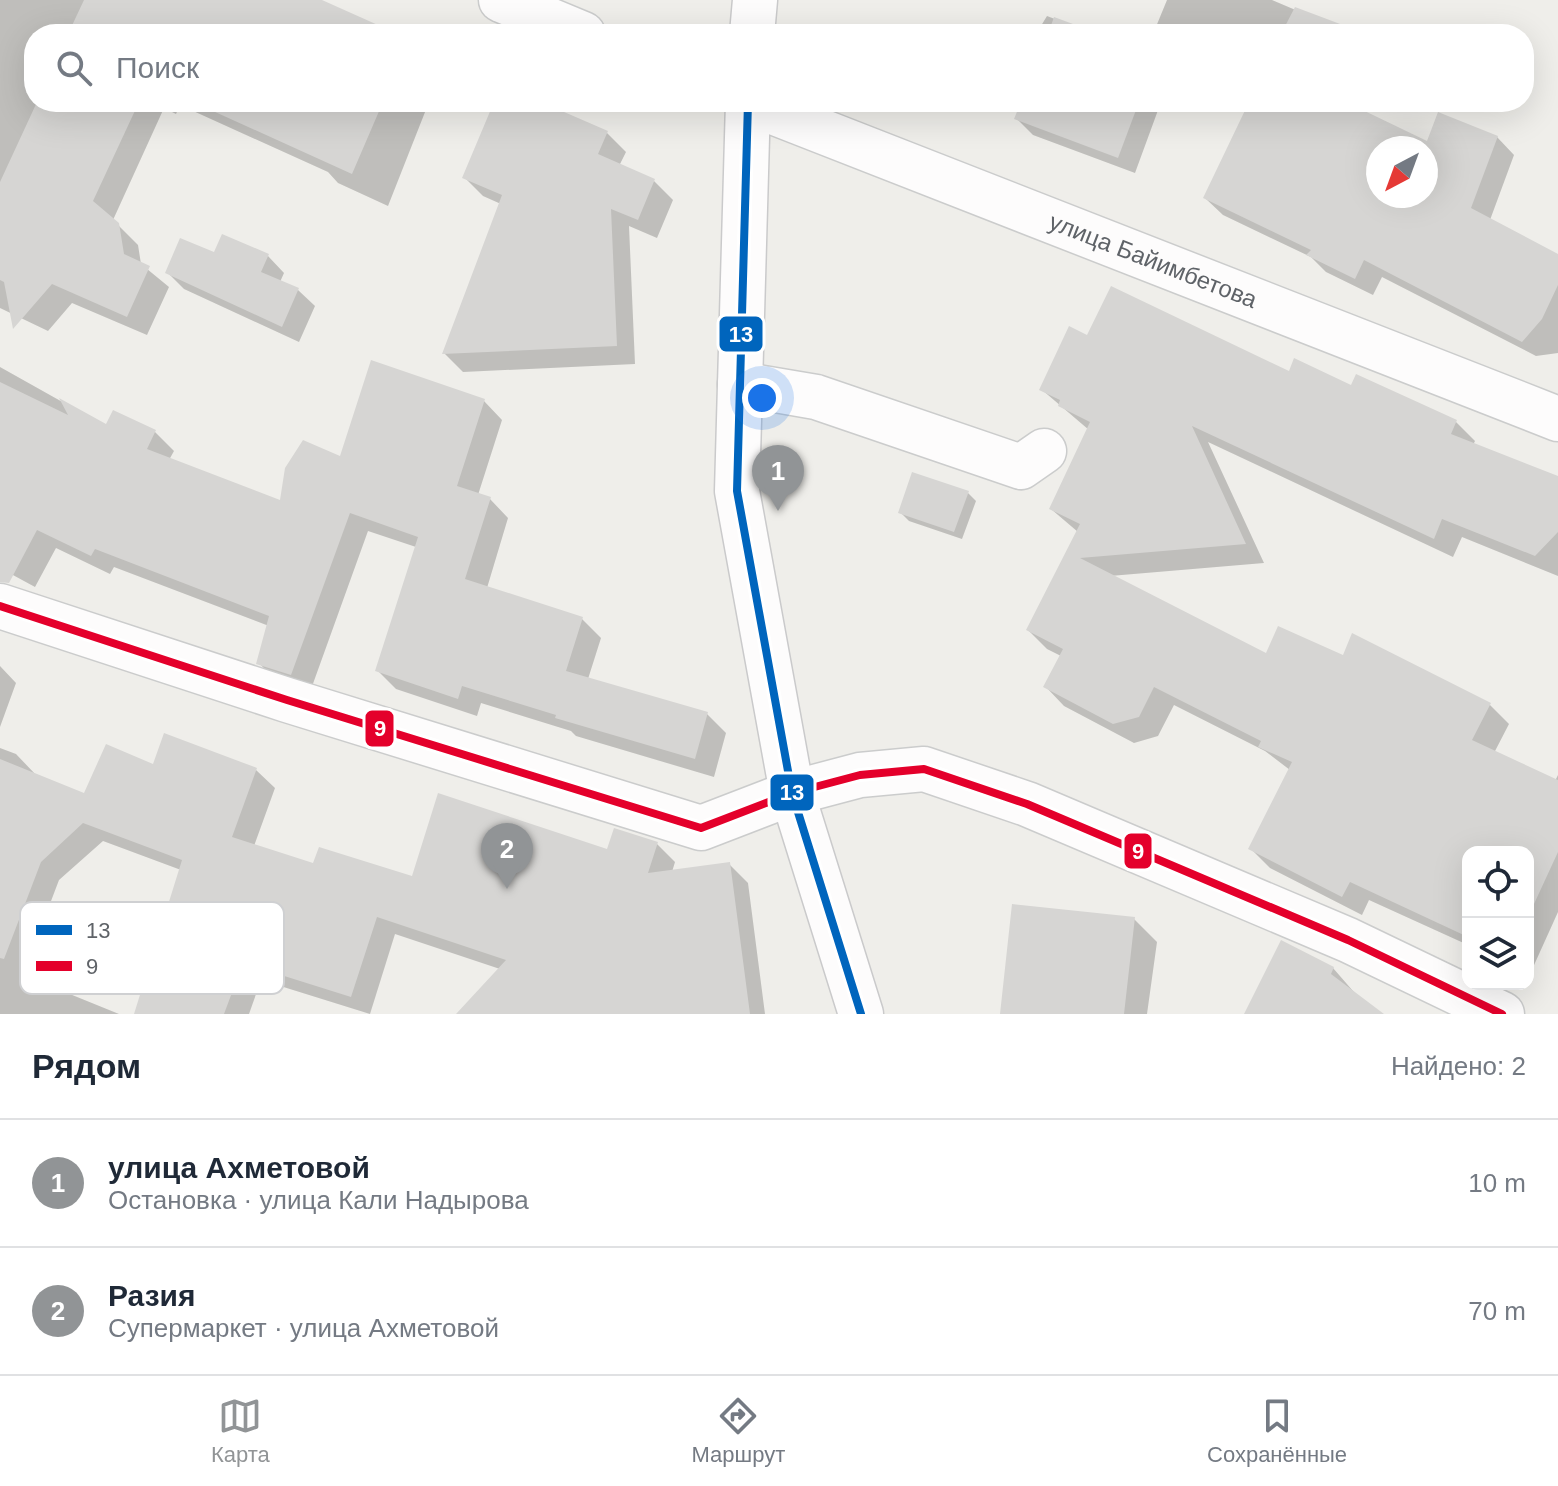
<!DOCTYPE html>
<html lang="ru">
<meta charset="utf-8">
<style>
:root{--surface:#fff;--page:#f2f2f3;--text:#1f2937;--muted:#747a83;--line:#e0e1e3;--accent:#919496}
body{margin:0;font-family:Arial,sans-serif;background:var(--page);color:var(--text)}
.controls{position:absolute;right:24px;bottom:24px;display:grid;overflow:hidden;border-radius:16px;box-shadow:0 8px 32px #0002}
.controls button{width:72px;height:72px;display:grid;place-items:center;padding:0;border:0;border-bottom:2px solid var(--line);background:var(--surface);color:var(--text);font:40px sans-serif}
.compass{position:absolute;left:1366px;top:136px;width:72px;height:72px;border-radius:50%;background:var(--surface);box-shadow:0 8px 32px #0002;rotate:221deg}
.you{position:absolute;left:762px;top:398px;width:28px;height:28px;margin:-20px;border:6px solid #fff;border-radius:50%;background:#1a73e8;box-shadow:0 0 0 12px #1a73e833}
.badge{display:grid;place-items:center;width:52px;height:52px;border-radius:50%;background:var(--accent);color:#fff;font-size:26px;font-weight:700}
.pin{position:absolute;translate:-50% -66px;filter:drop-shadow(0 2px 4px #0008)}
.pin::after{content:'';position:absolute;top:42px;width:28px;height:24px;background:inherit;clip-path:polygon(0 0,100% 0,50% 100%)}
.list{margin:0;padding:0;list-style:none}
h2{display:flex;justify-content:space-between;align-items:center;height:104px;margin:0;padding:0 32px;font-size:34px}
h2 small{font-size:26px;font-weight:400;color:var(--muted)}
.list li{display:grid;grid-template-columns:52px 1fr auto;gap:24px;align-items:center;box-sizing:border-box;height:128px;padding:0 32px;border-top:2px solid var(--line)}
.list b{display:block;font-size:30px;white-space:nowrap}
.list p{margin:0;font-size:26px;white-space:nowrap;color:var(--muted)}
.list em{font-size:26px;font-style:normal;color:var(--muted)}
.icon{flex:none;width:44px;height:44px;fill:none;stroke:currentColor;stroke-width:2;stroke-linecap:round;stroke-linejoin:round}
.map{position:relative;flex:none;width:1558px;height:1014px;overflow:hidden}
.search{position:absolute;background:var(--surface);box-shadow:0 8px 32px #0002;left:24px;right:24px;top:24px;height:88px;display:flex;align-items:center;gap:20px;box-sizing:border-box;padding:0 28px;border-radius:32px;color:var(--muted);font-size:30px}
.sheet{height:360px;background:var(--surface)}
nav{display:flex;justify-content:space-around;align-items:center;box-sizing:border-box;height:112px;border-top:2px solid var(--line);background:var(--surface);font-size:22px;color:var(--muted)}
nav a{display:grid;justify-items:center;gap:4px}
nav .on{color:var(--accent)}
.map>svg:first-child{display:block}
.shadow{fill:#0003;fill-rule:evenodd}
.building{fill:#d6d5d3;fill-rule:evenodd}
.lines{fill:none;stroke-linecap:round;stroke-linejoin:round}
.street-casing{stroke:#cbcccc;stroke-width:47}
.secondary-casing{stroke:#cacacb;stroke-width:47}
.street{stroke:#fdfcfc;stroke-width:44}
.secondary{stroke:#fdfcfc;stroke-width:44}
.bus-1-casing{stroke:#fff;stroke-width:14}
.bus-2-casing{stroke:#fff;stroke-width:14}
.bus-1{stroke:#0065bd;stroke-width:8}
.bus-2{stroke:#e4002b;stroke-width:8}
.labels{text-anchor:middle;stroke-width:6;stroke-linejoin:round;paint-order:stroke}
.street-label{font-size:24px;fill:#5f6368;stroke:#fff}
.key{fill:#fff;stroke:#cfd0d2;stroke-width:2}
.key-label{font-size:22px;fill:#5f6368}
.line-badge{stroke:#fff;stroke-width:3}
.badge-label{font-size:22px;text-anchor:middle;font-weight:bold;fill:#fff}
</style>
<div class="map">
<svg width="1558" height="1014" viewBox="0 0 1558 1014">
<rect width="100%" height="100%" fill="#efeeea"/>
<path class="shadow" d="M0,0h317l76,34h-359v68h395l-41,104 -50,-23 -10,-11 -148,-67 -4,9 -12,-6 -51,112 25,25 3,19 28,23 -22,48 -75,-32 -24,28 -48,-23z
M1167,0h105l80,34h-199z
M1047,16l47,18h-58z
M497,102h39l71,31 19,19 -7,14 35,15 19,19 -16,38 -28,-12 6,138 -172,8 -19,-19 57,-149 -18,-8 -19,-19z
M1023,102h138l-26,71 -102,-38 -17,-17z
M1251,102h93l84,41 69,-6 17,18 -24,65 68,39v94l-22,3 -154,-79 -9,18 -47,-23 -15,-15 -88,-42 -18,-17zM1378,148h48v48h-48z
M215,255l53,1 16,17 -4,9 18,8 17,16 -16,36 -115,-53 -17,-17z
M1088,338l264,49 104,35 19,19 -2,4 85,33v98l-96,-39 -9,20 -245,-115 56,121 -154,13 157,80 77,2 145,46 20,20 -15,29 61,28 3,-6v137l-28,62 -2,-122h-60v93l-99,-45 -7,15 -92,-47 -19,-19 39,-79 -25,-19 -91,-46 -16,31 -24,7 -70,-37 -19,-20 16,-30 -14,-7 -19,-19 50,-98 -27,-23 38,-79 -48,-41z
M0,367l107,60 48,5 19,19 -5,9 113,43 60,-45 142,-57 18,19 -24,75 12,4 18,19 -21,70 95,31 19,19 -13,41 119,35 19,19 -12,44 -138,-41 -5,-5 -90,-28 -4,13 -81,-27 -19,-19 39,-123 -48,-16 -58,161 -33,-10 -18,-19 10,-37 -155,-59 -4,7 -54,-26 -21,39 -35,-19z
M968,493l8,8 -14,38 -53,-18 -8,-8z
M0,666l16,17 -16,44z
M0,748l16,6 21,22 49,19 68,-28 102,3 19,18 -21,58 61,20 98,12 244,-34 18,18 -3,10 57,-8 19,19 17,131h-306l41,-45 -105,-35 -25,80 -109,-34 -12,34h-113l45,-144 -78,-29 -44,39 -36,95 96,39h-119z
M1134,919l23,23 -10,72h-145z
M1333,968l40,46h-126z"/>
<path class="building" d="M84,0h238l76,34h-330z
M1295,7l53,20 -3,7h-64z
M1054,17l46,17h-52z
M37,102h102l-46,99 26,22 5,31 26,12 -23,51 -75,-33 -39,45 -9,-47 -4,-2v-98z
M193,102h190l-31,72z
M494,102h47l67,29 -10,23 57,25 -17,41 -27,-11 6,137 -175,8 60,-159 -40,-17z
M1021,102h118l-21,56 -104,-39z
M1249,102h97l81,39 11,-29 60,24 -27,72 87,46v31l-16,34 -20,23 -158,-82 -9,19 -49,-24 5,-5 -108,-52zM1378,148h48v48h-48z
M222,234l47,20 -8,18 38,16 -17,39 -117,-54 15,-35 34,14z
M1111,286l178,85 5,-13 57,27 5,-11 101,46 -6,14 107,42v56l-23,24 -93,-37 -8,20 -242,-113 54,118 -166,14 186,95 12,-27 65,29 9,-22 139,70 -19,37 86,40v72l-30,65v-65h-60v85l-118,-55 -8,15 -94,-48 44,-87 -34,-15 3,-6 -107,-54 -15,30 -26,7 -70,-37 20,-38 -37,-19 54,-106 -31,-15 41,-87 -32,-16 2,-6 -21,-10 30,-64 18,9z
M371,360l114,39 -28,87 34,11 -26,82 118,38 -17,54 142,41 -13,47 -140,-41 1,-3 -94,-29 -4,13 -83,-28 43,-134 -68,-24 -59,162 -35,-11 13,-48 -174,-67 -4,7 -54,-26 -28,53 -9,-1v-200l68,33 -9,-17 47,26 7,-14 43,20 -9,19 133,51 5,-32 18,-28 37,16z
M912,472l57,19 -15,41 -56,-19z
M164,733l93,35 -25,69 81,26 6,-16 93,29 26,-83 169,56 7,-21 44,14 -10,31 82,-11 20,152h-294l50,-54 -129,-43 -26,80 -108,-34 -19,51h-90l48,-154 -99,-37 -42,39 -37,97 -4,-1v-199l84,34 22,-49 47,20z
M1012,904l123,13 -11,97h-124z
M1281,940l53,27 -3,7 53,40h-140z"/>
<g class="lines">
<defs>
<g id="street">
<path d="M501,0l82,34"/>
<path id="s1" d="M747,102l811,317"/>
<path d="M740,384l76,13 205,70 23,-16"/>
<path d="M0,606l287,94 414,128 91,-35 68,-18 64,-6 103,35 321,136 154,74"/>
</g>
<path id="secondary" d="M752,34l3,-34
M748,102l-11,389 55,302 69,221"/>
</defs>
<use href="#street" class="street-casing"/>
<use href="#secondary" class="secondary-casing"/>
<use href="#street" class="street"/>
<use href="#secondary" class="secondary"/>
<defs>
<path id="bus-1" d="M748,102l-11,389 55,302 69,221"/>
<path id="bus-2" d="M0,606l287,94 414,128 91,-35 68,-18 64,-6 103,35 321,136 154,74"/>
</defs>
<use href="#bus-1" class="bus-1-casing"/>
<use href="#bus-2" class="bus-2-casing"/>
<use href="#bus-1" class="bus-1"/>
<use href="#bus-2" class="bus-2"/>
</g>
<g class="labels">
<g class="street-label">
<text dy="8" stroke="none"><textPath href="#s1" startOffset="436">улица Байимбетова</textPath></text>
</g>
</g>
<rect x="20" y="902" width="264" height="92" rx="12" class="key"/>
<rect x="36" y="925" width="36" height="10" fill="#0065bd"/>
<rect x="36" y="961" width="36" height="10" fill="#e4002b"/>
<g class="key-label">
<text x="86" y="938">13</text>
<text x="86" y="974">9</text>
</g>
<g class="line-badge">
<rect x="718" y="315" width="46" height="38" rx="8" fill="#0065bd"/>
<rect x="364" y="709" width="31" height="39" rx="8" fill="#e4002b"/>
<rect x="769" y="773" width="46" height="39" rx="8" fill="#0065bd"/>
<rect x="1123" y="832" width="30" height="38" rx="8" fill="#e4002b"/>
</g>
<g class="badge-label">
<text x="741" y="342">13</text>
<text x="380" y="736">9</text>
<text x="792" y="800">13</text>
<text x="1138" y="859">9</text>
</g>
</svg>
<div class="controls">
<button><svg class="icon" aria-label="locate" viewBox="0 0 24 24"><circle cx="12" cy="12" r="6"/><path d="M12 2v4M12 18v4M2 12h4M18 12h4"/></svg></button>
<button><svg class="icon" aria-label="layers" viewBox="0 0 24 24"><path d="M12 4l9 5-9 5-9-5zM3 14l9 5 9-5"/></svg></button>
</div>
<svg class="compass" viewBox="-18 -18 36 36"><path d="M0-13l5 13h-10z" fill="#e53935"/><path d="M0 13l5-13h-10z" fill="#747a83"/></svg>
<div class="you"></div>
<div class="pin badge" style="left:778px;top:511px">1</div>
<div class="pin badge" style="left:507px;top:889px">2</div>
<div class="search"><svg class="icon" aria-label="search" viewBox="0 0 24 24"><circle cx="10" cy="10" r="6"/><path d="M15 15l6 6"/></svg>Поиск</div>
</div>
<section class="sheet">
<h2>Рядом<small>Найдено: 2</small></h2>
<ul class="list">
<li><span class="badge">1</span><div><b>улица Ахметовой</b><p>Остановка · улица Кали Надырова</p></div><em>10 m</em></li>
<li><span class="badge">2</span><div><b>Разия</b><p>Супермаркет · улица Ахметовой</p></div><em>70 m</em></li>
</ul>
</section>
<nav>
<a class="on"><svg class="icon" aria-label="map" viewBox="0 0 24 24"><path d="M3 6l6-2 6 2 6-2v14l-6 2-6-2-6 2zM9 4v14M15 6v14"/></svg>Карта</a>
<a><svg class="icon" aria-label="directions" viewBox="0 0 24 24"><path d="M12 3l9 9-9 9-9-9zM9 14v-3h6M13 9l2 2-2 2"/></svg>Маршрут</a>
<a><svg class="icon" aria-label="saved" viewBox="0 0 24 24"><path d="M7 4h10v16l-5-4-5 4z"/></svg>Сохранённые</a>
</nav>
